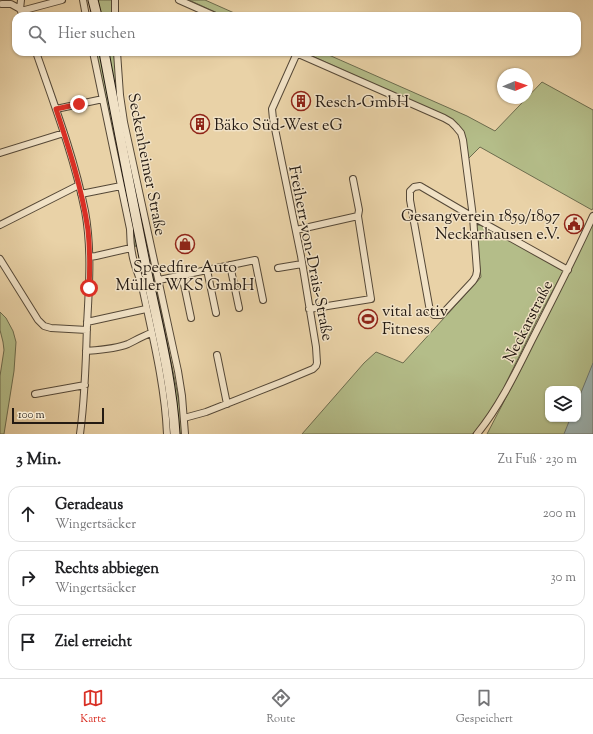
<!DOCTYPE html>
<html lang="de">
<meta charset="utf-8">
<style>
:root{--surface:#fff;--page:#f6f6f6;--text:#202124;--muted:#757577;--line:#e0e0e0;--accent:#d93025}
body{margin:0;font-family:"Sorts Mill Goudy",serif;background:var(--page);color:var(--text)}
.controls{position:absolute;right:12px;bottom:12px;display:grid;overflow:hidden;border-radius:8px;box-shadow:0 1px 3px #0004}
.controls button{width:36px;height:36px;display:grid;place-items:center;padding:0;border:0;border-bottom:1px solid var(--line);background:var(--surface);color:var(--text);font:20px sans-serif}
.compass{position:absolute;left:497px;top:68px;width:36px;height:36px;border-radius:50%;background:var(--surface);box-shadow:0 1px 3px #0004;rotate:88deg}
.scale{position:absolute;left:12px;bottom:10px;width:92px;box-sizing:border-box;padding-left:4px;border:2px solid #241a12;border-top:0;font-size:11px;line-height:14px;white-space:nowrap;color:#241a12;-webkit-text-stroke:3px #f1e2c6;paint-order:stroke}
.stop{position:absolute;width:12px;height:12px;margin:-9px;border:3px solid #d93025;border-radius:50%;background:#fff}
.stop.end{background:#d93025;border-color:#fff;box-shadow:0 1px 4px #0008}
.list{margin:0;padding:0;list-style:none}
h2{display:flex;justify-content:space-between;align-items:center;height:52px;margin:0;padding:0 16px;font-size:17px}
h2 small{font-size:13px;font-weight:400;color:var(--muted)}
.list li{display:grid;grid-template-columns:26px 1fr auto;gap:12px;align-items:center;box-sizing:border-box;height:56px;margin:0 8px 8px;padding:0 8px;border:1px solid var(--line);border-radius:12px}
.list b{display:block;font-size:15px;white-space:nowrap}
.list p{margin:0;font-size:13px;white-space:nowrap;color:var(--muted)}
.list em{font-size:13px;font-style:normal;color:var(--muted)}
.icon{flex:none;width:22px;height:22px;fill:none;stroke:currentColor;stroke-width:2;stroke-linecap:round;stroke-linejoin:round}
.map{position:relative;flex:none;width:593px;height:434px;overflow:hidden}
.search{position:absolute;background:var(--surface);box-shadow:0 1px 3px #0004;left:12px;right:12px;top:12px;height:44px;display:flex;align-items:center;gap:10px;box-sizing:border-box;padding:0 14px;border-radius:12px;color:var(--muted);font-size:15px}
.sheet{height:244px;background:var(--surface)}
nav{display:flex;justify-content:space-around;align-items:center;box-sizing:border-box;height:56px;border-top:1px solid var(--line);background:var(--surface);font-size:11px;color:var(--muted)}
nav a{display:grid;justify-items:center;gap:2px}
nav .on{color:var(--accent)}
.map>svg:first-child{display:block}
.green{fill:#b4bd89;stroke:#6c6c4e;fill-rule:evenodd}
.water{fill:#9db5b4;stroke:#6d7773}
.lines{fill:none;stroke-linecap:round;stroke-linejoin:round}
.street-casing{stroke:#554837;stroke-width:8}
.secondary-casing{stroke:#241a12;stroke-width:11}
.street{stroke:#f1e2c6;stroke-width:6}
.secondary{stroke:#f1e2c6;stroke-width:9}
.route{stroke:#d93025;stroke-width:5}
.labels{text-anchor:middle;stroke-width:3;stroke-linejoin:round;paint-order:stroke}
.poi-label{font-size:16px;fill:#241a12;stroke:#f1e2c6;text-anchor:start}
.street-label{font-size:16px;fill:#241a12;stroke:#f1e2c6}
</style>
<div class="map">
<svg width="593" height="434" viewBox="0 0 593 434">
<rect width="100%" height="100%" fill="#e9d2a7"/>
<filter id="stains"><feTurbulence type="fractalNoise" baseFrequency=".005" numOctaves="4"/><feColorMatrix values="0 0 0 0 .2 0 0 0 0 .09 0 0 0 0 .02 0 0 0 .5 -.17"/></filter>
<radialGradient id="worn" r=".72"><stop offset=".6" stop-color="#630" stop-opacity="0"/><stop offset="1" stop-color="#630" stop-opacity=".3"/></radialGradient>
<path class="green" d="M98,0h14v16h-11z
M189,0h16l36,16h-17z
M96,52h3l23,107 15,84 -2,4z
M108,52h7l7,68 25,109 -5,-5 -22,-105z
M303,52h19l145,64 28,15 47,-49 51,28v98l-1,2 -112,-63 -12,12 -4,-23 -25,-23z
M593,223v211h-106l35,-67zM548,389h30v30h-30z
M477,225h3l4,1 81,42 -27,50 -33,67 -5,13 -14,22 -14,14h-170l62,-71 12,-11 27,11 73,-80 5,-6 -6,-48z
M150,266l2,2 25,123 5,31v12h-2l-3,-26 -4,-30 -20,-96z
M0,312l6,6 7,13 3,11 -2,29 -10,63h-4v-58l4,-26 -1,-8 -3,-12z"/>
<path class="water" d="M593,363v71h-29l6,-15h8v-19z"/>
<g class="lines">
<defs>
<path id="street" d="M21,0l-1,9 3,7
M83,0l3,16
M179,0l36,16
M2,4h9l9,5
M21,11l41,-11
M115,16v-16
M36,52c18,52 38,104 49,159 7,38 4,76 2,114 -1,37 -2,73 -7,109
M93,52l37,177c0,11 1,22 4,33 2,8 6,16 8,24 10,48 23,99 25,148
M117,52l3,43 4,27 54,249 4,25 3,38
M294,52l150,66 7,4 5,5 5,6 2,7 10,77 4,54 -1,5 -3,5 -27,29 -5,5h-7l-4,-4 -20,-111v-9l4,-4 6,-1 53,31 95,53
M56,109l47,-10
M0,153l64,-20
M353,179l6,31 -1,6
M81,194l40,-8
M0,225l79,-40
M296,230l62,-14 13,83 -62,10
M90,257l6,-1 35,-8
M0,259l38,61 6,6 7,2 36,2
M230,265l9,43
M278,268l24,-4
M207,270l9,43
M182,275l9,43
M159,280l96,-20 8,40
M87,322l59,-13
M86,351c13,-1 30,-2 42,-7 8,-4 15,-8 23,-11
M217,355l10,49
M35,394l50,-9
M184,418l22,-6 76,-30 31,-13 3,-3 1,-3 -1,-16 -15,-91 -28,-137 -1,-10 25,-56
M477,434c23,-28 39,-62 55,-94 21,-41 42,-82 61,-124"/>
<path id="secondary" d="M93,0l4,16
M104,52c14,76 29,151 44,226 11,52 24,104 27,156"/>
</defs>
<use href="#street" class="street-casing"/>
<use href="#secondary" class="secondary-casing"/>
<use href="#street" class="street"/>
<use href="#secondary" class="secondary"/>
</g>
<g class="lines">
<path class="route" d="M79,104l-23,5c13,39 26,80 32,121 2,19 2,39 1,58"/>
</g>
<defs>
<symbol id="building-ring" viewBox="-11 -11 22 22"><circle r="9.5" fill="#f1e2c6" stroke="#8f2418" stroke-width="1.5"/><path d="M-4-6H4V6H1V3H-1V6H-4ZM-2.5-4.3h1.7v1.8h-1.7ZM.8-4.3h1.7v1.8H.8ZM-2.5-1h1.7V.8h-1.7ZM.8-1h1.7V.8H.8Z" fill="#8f2418"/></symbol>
<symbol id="civic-ring" viewBox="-11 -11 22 22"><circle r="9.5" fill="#f1e2c6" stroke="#8f2418" stroke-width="1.5"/><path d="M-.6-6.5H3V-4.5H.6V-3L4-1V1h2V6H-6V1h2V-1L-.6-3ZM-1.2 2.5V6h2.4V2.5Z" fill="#8f2418"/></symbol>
<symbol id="shop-ring" viewBox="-11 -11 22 22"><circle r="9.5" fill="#f1e2c6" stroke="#8f2418" stroke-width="1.5"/><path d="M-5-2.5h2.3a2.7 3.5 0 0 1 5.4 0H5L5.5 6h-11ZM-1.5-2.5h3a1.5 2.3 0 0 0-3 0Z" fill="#8f2418"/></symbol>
<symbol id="stadium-ring" viewBox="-11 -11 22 22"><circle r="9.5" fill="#f1e2c6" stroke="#8f2418" stroke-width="1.5"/><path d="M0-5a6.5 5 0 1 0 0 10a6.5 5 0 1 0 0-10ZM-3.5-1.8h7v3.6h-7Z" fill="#8f2418"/></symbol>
</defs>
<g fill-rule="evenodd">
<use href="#building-ring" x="290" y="90" width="22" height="22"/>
<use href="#building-ring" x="189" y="113" width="22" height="22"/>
<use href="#civic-ring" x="563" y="213" width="22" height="22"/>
<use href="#shop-ring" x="174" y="233" width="22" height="22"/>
<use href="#stadium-ring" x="357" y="308" width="22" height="22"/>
</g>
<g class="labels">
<g class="poi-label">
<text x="315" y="107">Resch-GmbH</text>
<text x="214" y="130">Bäko Süd-West eG</text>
<text x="560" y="221" text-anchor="end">Gesangverein 1859/1897<tspan x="560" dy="18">Neckarhausen e.V.</tspan></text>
<text x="185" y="272" text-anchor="middle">Speedfire Auto<tspan x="185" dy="18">Müller WKS GmbH</tspan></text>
<text x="382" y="316">vital activ<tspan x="382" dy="18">Fitness</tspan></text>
</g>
<g class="street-label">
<text transform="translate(148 164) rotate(79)" y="6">Seckenheimer Straße</text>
<text transform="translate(312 253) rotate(79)" y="6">Freiherr-von-Drais-Straße</text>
<text transform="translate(527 321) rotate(-63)" y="6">Neckarstraße</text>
</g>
</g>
<rect width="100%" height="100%" filter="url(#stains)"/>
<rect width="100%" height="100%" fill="url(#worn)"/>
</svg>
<div class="controls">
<button><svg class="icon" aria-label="layers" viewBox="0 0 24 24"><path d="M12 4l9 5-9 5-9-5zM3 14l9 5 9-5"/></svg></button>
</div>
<svg class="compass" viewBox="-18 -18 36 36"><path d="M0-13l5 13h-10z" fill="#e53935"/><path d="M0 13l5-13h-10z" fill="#757577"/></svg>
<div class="scale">100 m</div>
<div class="stop" style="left:89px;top:288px"></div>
<div class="stop end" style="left:79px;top:104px"></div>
<div class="search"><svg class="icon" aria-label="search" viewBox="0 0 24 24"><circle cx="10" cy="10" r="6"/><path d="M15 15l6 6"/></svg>Hier suchen</div>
</div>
<section class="sheet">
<h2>3 Min.<small>Zu Fuß · 230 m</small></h2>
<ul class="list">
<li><svg class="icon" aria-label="ahead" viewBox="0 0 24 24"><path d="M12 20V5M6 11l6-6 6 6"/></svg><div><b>Geradeaus</b><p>Wingertsäcker</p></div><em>200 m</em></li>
<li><svg class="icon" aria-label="right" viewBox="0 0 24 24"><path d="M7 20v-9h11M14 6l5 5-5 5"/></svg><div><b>Rechts abbiegen</b><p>Wingertsäcker</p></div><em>30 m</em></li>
<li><svg class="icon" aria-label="arrive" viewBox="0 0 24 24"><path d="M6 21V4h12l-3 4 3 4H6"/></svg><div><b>Ziel erreicht</b></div></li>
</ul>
</section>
<nav>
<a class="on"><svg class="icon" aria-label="map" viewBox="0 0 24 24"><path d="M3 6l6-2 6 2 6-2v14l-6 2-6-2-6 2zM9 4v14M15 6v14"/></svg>Karte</a>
<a><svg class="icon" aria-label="directions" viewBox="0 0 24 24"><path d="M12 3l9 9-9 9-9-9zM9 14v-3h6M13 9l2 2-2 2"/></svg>Route</a>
<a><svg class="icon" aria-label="saved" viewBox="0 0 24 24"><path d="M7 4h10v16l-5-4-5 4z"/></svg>Gespeichert</a>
</nav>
